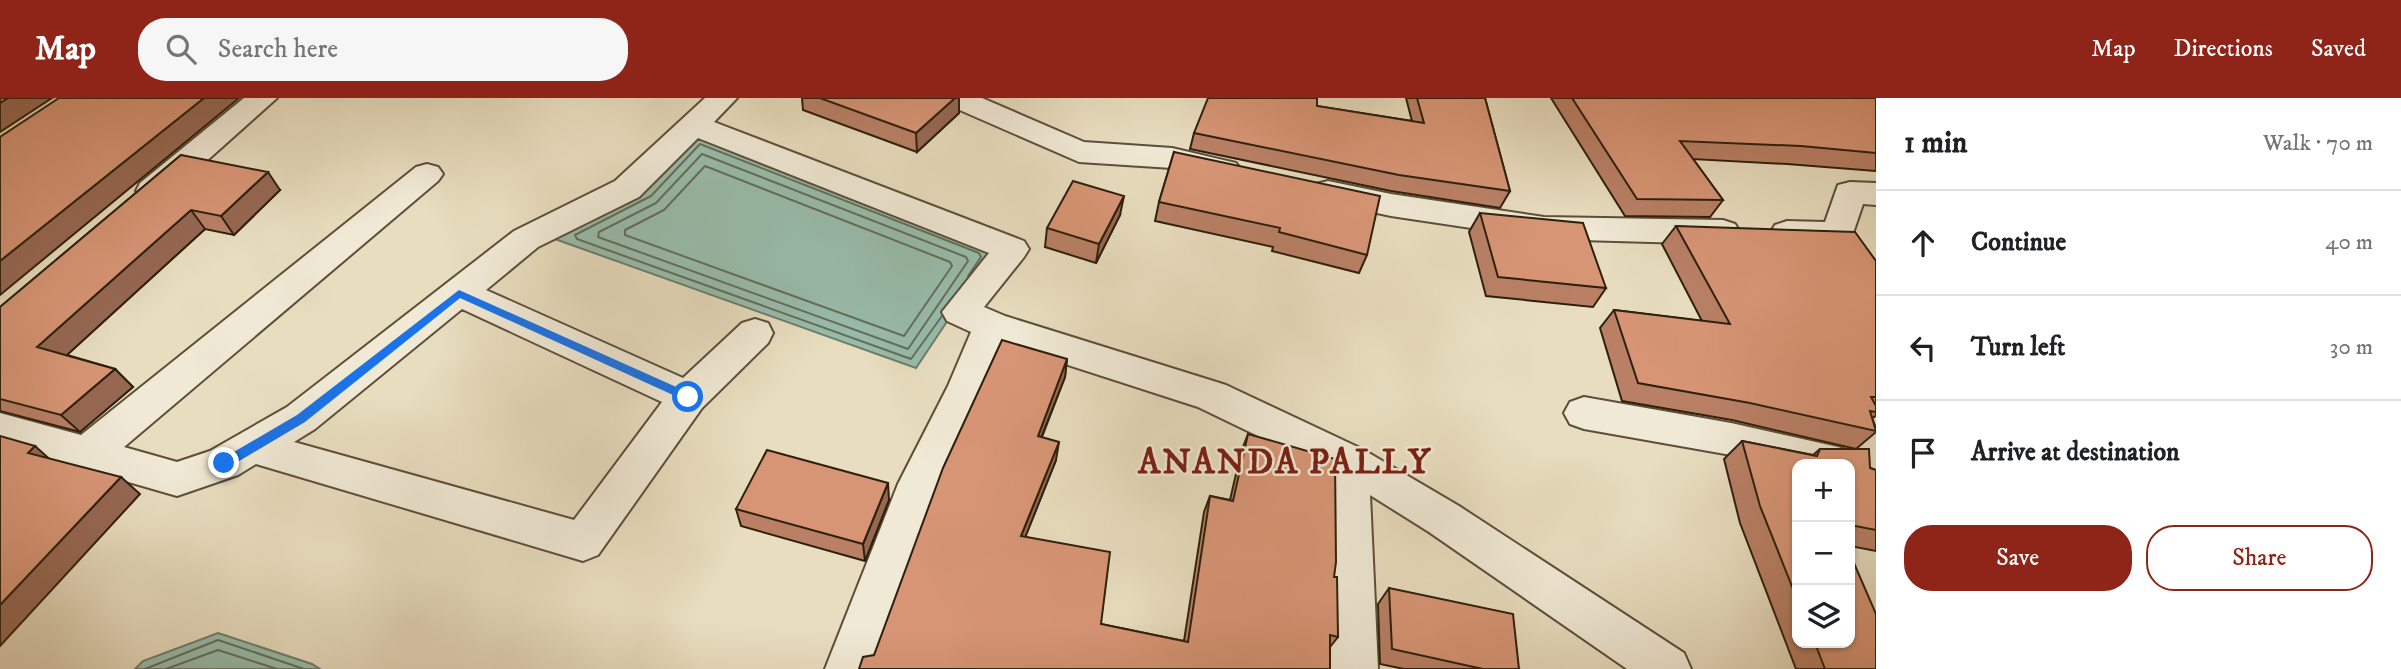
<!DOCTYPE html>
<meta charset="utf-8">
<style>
:root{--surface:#fff;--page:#f6f6f6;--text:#202124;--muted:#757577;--line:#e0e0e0;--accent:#8f2418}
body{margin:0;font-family:"IM FELL DW Pica",serif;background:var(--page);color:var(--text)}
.controls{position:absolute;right:21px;bottom:21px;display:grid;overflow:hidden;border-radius:14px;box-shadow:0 2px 5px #0004}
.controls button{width:63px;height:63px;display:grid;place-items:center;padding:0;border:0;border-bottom:2px solid var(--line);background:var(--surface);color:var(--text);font:35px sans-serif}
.stop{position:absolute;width:21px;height:21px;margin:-16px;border:5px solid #1a73e8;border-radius:50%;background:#fff}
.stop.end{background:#1a73e8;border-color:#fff;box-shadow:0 2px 7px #0008}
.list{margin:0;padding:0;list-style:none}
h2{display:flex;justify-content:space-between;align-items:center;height:91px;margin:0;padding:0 28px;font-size:30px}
h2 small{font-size:23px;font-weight:400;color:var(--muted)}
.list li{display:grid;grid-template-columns:46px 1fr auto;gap:21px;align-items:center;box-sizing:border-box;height:105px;padding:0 28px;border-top:2px solid var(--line)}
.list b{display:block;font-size:26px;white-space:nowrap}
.list em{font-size:23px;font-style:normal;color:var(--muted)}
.actions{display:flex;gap:14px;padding:21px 28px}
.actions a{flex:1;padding:16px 0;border:2px solid var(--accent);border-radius:28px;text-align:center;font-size:24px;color:var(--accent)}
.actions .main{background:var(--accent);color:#fff}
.icon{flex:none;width:38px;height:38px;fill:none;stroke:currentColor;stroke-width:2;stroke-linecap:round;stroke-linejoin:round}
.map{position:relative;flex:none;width:1876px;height:571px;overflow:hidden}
header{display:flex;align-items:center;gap:42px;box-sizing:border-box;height:98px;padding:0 35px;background:var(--accent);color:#fff}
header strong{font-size:33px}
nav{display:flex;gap:38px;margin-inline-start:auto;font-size:24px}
.search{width:490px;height:63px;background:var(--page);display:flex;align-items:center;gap:18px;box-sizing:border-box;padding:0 24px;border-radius:28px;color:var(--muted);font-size:26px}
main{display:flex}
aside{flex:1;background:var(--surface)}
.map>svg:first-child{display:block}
.water{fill:#98bdac;stroke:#6e7e6d;stroke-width:2}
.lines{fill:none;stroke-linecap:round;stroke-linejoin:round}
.shore{stroke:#636e5d;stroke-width:2}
.minor-casing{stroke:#5c4f3a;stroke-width:4}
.minor{fill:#f0e9d5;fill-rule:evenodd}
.wall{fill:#b98065;stroke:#2e200e;stroke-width:2}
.shaded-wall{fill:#966852;stroke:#2e200e;stroke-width:2}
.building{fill:#d79575;stroke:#2e200e;stroke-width:2}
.route{fill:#1a73e8}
.labels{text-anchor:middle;stroke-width:5;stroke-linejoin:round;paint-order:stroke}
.district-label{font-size:35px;font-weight:bold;letter-spacing:2px;fill:#7a1f14;stroke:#f0e9d5}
</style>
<header>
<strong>Map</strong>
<div class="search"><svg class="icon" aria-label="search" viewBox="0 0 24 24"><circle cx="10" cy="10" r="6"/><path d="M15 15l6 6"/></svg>Search here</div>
<nav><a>Map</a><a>Directions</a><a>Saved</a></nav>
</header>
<main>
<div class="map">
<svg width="1876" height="571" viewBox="0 0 1876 571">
<rect width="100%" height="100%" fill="#e8ddbf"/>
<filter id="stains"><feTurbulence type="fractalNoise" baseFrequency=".00286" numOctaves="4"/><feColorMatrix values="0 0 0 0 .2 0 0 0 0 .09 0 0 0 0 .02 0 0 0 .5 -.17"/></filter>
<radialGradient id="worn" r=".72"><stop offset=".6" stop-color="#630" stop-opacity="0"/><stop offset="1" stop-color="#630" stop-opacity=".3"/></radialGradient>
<path class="water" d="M697,37l297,116 -78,117 -364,-130 95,-48z
M218,535l94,31 8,5h-185l8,-8z"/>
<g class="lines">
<path class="shore" d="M702,56l264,103 2,4 -60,88 -310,-112 1,-5 57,-29z
M705,68l245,96 2,4 -48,70 -279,-101v-5l39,-20z
M942,218l-31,43 -334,-120 -2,-4 76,-39 49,-52 279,109 2,4 -13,19
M145,571l73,-29 86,29
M166,571l52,-19 59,19"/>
<defs>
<path id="minor" d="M244,0h33l-113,101 -12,3 -12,-3 -4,-8 4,-8z
M705,0h32l-23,24 310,119 5,8 -5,8 -40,50 21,9 221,69 136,64 97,57 225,147 7,16h-64l-198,-137 -59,-37 8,174h-48l-2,-199 -130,-63 -195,-63 -63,140 -67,185h-48l73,-185 50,-98 23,-54 -24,-11 -5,-9 47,-59 -291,-115 -59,59 -101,50 -52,43 197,88 59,-55 13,-4 13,4 5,10 -5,10 -66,65 -104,147 -15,6 -327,-97 -18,11 -61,21 -177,-51v-32l81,22 335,-268 11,-3 11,3 5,7 -5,7 -314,266 53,15 33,-11 77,-44 227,-176 101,-50zM462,211l200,93 -88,118 -280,-78 21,-13z
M942,0h40l102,44 88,6 64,15 5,7 -5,7 -11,3 -53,-12 -93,-6 -133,-58z
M1328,83l63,13 153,23 179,3 12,4 5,8 -5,8 -12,4 -179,-5 -153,-23 -75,-16 -4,-8 4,-8z
M1850,84l26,1v22l-13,-1 -13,38c-22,7 -53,6 -75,-1l-5,-8 5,-8 12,-4 38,1 13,-37z
M1584,299l147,26 107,24 14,5 6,12 -8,13v-13h-53v7l-66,-16 -147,-26 -14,-5 -6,-11 6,-11z"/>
</defs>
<use href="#minor" class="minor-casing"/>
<use href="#minor" class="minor"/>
</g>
<path class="wall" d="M802,0h157v15l-42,39 -114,-42z
M1406,0h79l25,93 -10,17 -109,-17 -201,-42 4,-16 123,-27 95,15z
M1551,0h325v73l-89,-7 -94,-5 30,41 -13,17 -85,-1z
M1174,54l193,103 -8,18 -87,-22 1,-4 -118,-26 4,-19z
M181,57l99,35 -46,45 -29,-6 -138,126 48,14 18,18 -53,45 -80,-21v-104z
M1480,115l126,75 -13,19 -107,-11 -17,-64z
M1120,117l-24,48 -51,-16 2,-19z
M1676,128l200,35v155l-4,2 4,10v4l-20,17 -124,-29 -110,-19 -22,-73 14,-18 88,11 -40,-77z
M1067,261l-2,18 -23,60 14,23 -31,77 76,87 83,17 20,-129 6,-16 20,4 11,-48 7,-18 86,143 4,60 -8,10 -456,8z
M1742,343l71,14 7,-6 56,21v81l-26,-5v-82h-53v179h53l26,26h-80l-56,-146 -16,-64z
M889,402l-24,61 -124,-35 -5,-17z
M1389,490l130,81h-115l-24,-5 -2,-60z"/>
<path class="shaded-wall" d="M8,0h44l-52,34v-29z
M204,0h35l-239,197v-34z
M955,0h4v15l-42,39 -1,-19z
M268,74l12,18 -46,45 -13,-19z
M1124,98l-4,19 -24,48 3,-19z
M191,112l14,19 -149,136 -19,-18z
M1067,261l-2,18 -30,76 3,-17z
M115,271l18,18 -53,45 -19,-17z
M1059,344l-3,18 -37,93 2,-17z
M35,348l20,18 -27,-11z
M121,379l19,17 -140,152v-41z
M888,385l1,17 -24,61 -2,-17z"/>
<path class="building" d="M0,0h8l-8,5z
M59,0h145l-204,163v-124z
M820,0h135l-39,35z
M1208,0h109v8l107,17 -7,-25h68l25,93 -111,-16 -205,-42z
M1572,0h304v55l-75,-7 -121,-5 43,59 -86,-1z
M1174,54l206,44 -13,59 -88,-23 1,-4 -121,-26z
M181,57l87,17 -47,44 -30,-6 -154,137 78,22 -54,46 -61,-16v-92z
M1073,83l51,15 -25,48 -52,-16z
M1480,115l103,10 23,65 -108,-11z
M1676,128l179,6 21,29v136h-5l5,9v6l-6,-1 6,20 -126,-28 -112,-20 -24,-73 116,14z
M1002,242l65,19 -29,77 21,6 -38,94 89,16 -9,72 87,18 22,-146 23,5 15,-67 87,25 1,103 -2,15h3l1,60 -8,-2v34h-471l4,-12 11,-2 69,-187z
M0,338l35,10 -7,7 93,24 -121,128z
M1742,343l75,15 3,-7h49l1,19 6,2v60l-26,-5v-61h-53v135l-37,-93z
M767,352l121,33 -25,61 -127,-35z
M1850,456l26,60v55h-51l-10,-26h35z
M1389,490l124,26 6,55h-36l-91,-20z"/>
<path class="route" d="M459,192l233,104 1,3 -5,4 -4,-1 -224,-102 -155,124 -76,45h-9v-7l77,-45z"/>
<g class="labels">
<g class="district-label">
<text x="1285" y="375">ANANDA PALLY</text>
</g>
</g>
<rect width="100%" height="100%" filter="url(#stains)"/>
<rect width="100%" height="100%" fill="url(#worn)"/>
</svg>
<div class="controls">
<button>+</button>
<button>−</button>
<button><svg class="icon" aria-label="layers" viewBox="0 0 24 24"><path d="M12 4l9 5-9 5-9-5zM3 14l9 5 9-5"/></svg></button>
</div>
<div class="stop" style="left:688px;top:299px"></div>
<div class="stop end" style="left:224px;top:365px"></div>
</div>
<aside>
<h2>1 min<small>Walk · 70 m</small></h2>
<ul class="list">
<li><svg class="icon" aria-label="ahead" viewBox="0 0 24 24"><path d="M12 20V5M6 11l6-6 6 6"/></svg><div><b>Continue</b></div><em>40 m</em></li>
<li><svg class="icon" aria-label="left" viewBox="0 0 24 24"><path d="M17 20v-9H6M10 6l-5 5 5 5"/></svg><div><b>Turn left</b></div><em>30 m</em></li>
<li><svg class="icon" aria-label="arrive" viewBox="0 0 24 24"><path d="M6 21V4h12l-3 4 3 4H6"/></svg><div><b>Arrive at destination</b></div></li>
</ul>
<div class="actions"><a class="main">Save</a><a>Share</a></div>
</aside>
</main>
